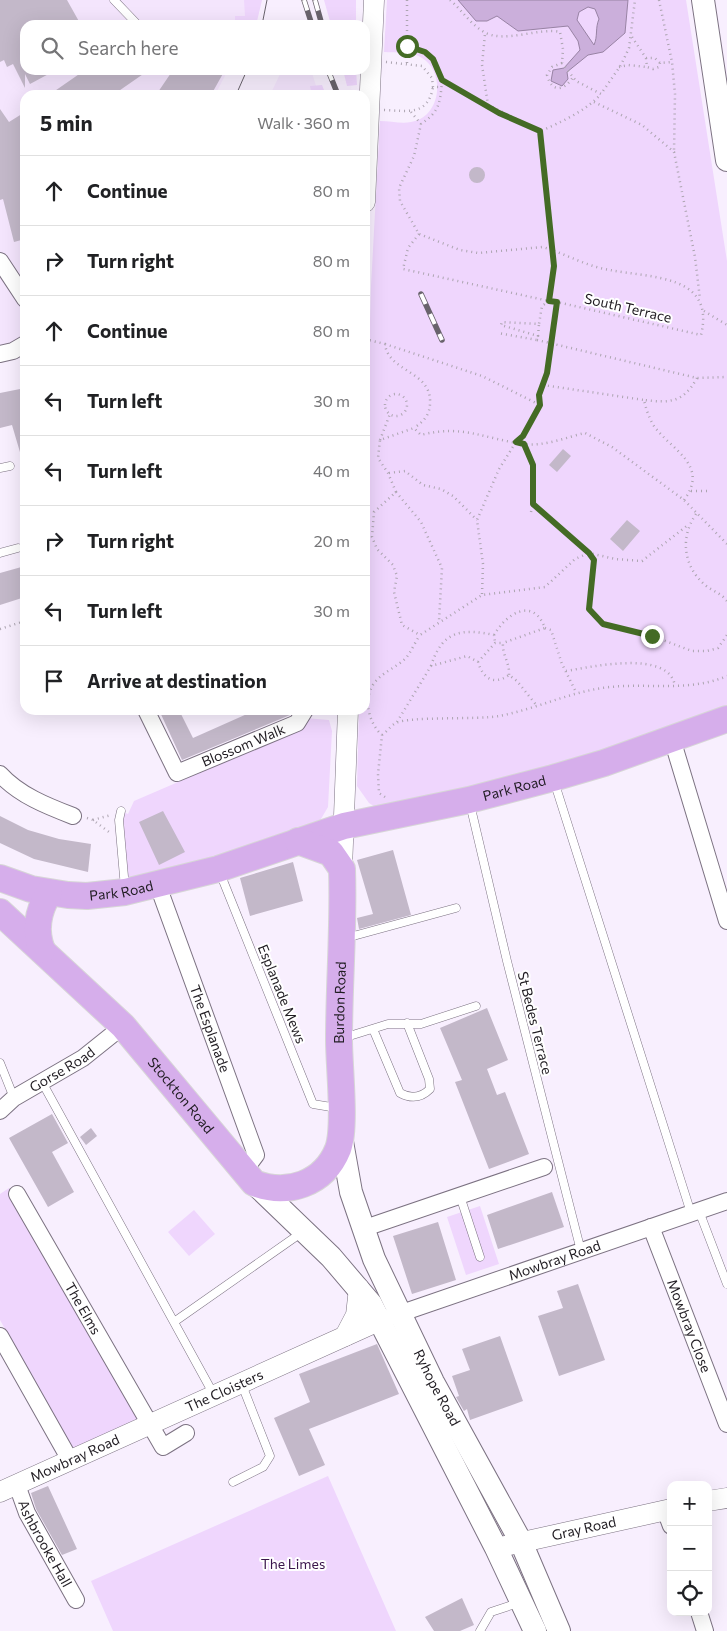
<!DOCTYPE html>
<meta charset="utf-8">
<style>
:root{--surface:#fff;--page:#f6f6f6;--text:#202124;--muted:#757577;--line:#e0e0e0}
body{margin:0;font-family:Commissioner,sans-serif;background:var(--page);color:var(--text)}
.controls{position:absolute;right:15px;bottom:15px;display:grid;overflow:hidden;border-radius:10px;box-shadow:0 5px 20px #0002}
.controls button{width:45px;height:45px;display:grid;place-items:center;padding:0;border:0;border-bottom:1px solid var(--line);background:var(--surface);color:var(--text);font:25px sans-serif}
.stop{position:absolute;width:15px;height:15px;margin:-11px;border:4px solid #446b25;border-radius:50%;background:#fff}
.stop.end{background:#446b25;border-color:#fff;box-shadow:0 1px 5px #0008}
.list{margin:0;padding:0;list-style:none}
h2{display:flex;justify-content:space-between;align-items:center;height:65px;margin:0;padding:0 20px;font-size:21px}
h2 small{font-size:16px;font-weight:400;color:var(--muted)}
.list li{display:grid;grid-template-columns:32px 1fr auto;gap:15px;align-items:center;box-sizing:border-box;height:70px;padding:0 20px;border-top:1px solid var(--line)}
.list b{display:block;font-size:19px;white-space:nowrap}
.list em{font-size:16px;font-style:normal;color:var(--muted)}
.icon{flex:none;width:28px;height:28px;fill:none;stroke:currentColor;stroke-width:2;stroke-linecap:round;stroke-linejoin:round}
.map{position:relative;flex:none;width:727px;height:1631px;overflow:hidden}
.search{position:absolute;background:var(--surface);box-shadow:0 5px 20px #0002;left:20px;top:20px;width:350px;height:55px;display:flex;align-items:center;gap:12px;box-sizing:border-box;padding:0 18px;border-radius:15px;color:var(--muted);font-size:19px}
.panel{position:absolute;background:var(--surface);box-shadow:0 5px 20px #0002;left:20px;top:90px;width:350px;height:625px;border-radius:15px}
.map>svg:first-child{display:block}
.built{fill:#f4e5fd}
.green{fill:#efd6fd}
.water{fill:#cbafdb;stroke:#9883a4;fill-rule:evenodd}
.building{fill:#c3b8c9}
.lines{fill:none;stroke-linecap:round;stroke-linejoin:round}
.service-casing{stroke:#7c7282;stroke-width:9}
.minor-casing{stroke:#7c7282;stroke-width:18}
.tertiary-casing{stroke:#7c7282;stroke-width:21}
.secondary-casing{stroke:#7c7282;stroke-width:24}
.trunk-casing{stroke:#d7d6d7;stroke-width:28}
.path{stroke:#ada5b1;stroke-width:2.5;stroke-dasharray:1 4;stroke-linecap:butt}
.service{stroke:#fff;stroke-width:8}
.minor{stroke:#fff;stroke-width:16}
.tertiary{stroke:#fff;stroke-width:20}
.secondary{stroke:#fff;stroke-width:22}
.trunk{stroke:#d6aeeb;stroke-width:26}
.tram{stroke:#69636c;stroke-width:1}
.rail-casing{stroke:#69636c;stroke-width:5.5}
.rail{stroke:#fff;stroke-width:4;stroke-dasharray:11;stroke-linecap:butt}
.path-bridge{stroke:#ada5b1;stroke-width:2.5;stroke-dasharray:1 4;stroke-linecap:butt}
.route{stroke:#446b25;stroke-width:6}
.labels{text-anchor:middle;stroke-width:4;stroke-linejoin:round;paint-order:stroke}
.street-label{font-size:14px;fill:#201c22;stroke:#fff}
.park-label{font-size:14px;fill:#3b164c;stroke:#fff}
</style>
<div class="map">
<svg width="727" height="1631" viewBox="0 0 727 1631">
<rect width="100%" height="100%" fill="#f8effe"/>
<path class="built" d="M0,0h262l-6,25h-231v45h203l-13,25h-190v249l-25,10z
M282,70h29l8,25h-49z"/>
<path class="green" d="M244,0h18l-6,25h-21v-9h10z
M324,0h32v25h-25z
M387,0h299l41,261v448l-29,16 -315,87 -14,-9 -12,-17 2,-76h6v-220l6,-204 9,-165c10,0 22,3 31,1 30,-4 35,-50 11,-64 -10,-7 -26,-5 -38,-6z
M343,70h13l1,15 -10,1z
M322,85l4,10h-14l-2,-9z
M305,718l24,2 3,11 -4,76 -10,17 -194,62 -3,-75 7,3 6,-13 165,-71z
M9,1188l130,230 -67,31 -72,-129v-126z
M480,1206l19,58 -33,11 -19,-58z
M194,1210l21,24 -26,22 -21,-24z
M328,1476l68,155h-283l-22,-50z"/>
<path class="water" d="M458,0h170l-3,33 -22,19 -15,3 -21,17 1,7 -6,7 -11,-5 2,-11 11,-2 16,-18 -2,-9 -10,-15 -50,5 -21,-15 -10,5h-11zM588,7l7,2 4,10c-4,9 -1,17 -5,26l-17,-25 2,-8z"/>
<path class="building" d="M0,0h67l14,25h-56v45h31l-26,14 -5,-10v14l-12,-24 -6,3 -3,-7 -4,2z
M85,70h64l-36,25h-64z
M173,70h52l-14,25h-55z
M0,109l9,13 16,-10v127l-11,3 -11,-43 -3,1z
M469 175a8 8 0 1 1 16 0a8 8 0 1 1-16 0Z
M25,388v70l-3,1 -10,-34 -12,3v-35z
M563,449l8,7 -14,16 -8,-7z
M627,520l13,11 -17,20 -13,-12z
M25,566v31l-25,8v-32z
M159,710h20l14,28 63,-28h37l-3,5 -108,45z
M163,811l22,41 -26,13 -20,-43z
M0,816l28,14 31,9 32,5 -3,28 -54,-13 -34,-16z
M393,850l18,65 -52,14 -2,-11 16,-4 -16,-54z
M293,862l10,39 -53,15 -10,-38z
M487,1008l21,52 -21,9 10,26 8,-3 24,62 -40,15 -34,-87 7,-2 -22,-52z
M52,1114l16,29 -16,9 22,40 -26,15 -39,-69z
M91,1128l6,8 -11,9 -6,-8z
M552,1192l12,35 -66,22 -11,-34z
M438,1222l18,58 -44,14 -19,-58z
M578,1284l27,76 -46,16 -21,-60 25,-8 -6,-17z
M500,1336l23,65 -53,19 -3,-11 -3,2 -8,-14 3,-1 -7,-20 18,-6 -8,-21z
M377,1344l22,50 -90,35 16,36 -26,11 -25,-58 36,-16 -11,-28z
M48,1486l29,63 -15,6 -26,-46 -5,-16z
M462,1598l12,27 -14,6h-26l-9,-14z"/>
<g class="lines">
<defs>
<path id="service" d="M114,0l24,25
M0,468l10,-2
M0,553l18,-5
M554,781l137,432
M470,804l37,157 74,290
M121,811l-2,9 6,68
M220,873l93,231 24,4
M346,938l110,-30
M373,1029l27,64c11,6 21,5 30,-4l-1,-10 -22,-56
M343,1038l45,-14h33l55,-18
M0,1063l14,35
M42,1082l172,313
M460,1196l20,61
M699,1211l28,73
M174,1322l127,-89
M233,1482l30,-15 7,-11 -28,-71
M480,1631l11,-19 27,-9"/>
<g id="minor">
<path d="M0,261l25,38"/>
<path d="M0,354l13,-3 12,-7"/>
<path id="s1" d="M146,710l31,63 120,-50 8,-13"/>
<path d="M672,739l55,182"/>
<path d="M0,774c19,21 47,32 73,42"/>
<path id="s2" d="M157,883l99,272 -12,16"/>
<path id="s3" d="M0,1111l14,-13 69,-40 40,-32"/>
<path id="s4" d="M17,1194l146,253 23,-14"/>
<path id="s5" d="M651,1227l76,197"/>
<path d="M362,1229l182,-62"/>
<path id="s6" d="M390,1317l337,-116"/>
<path d="M0,1336l70,124"/>
<path id="s7" d="M17,1485l10,28 49,87"/>
<path d="M665,1510l6,16"/>
<path d="M699,1612l6,19"/>
</g>
<g id="tertiary">
<path d="M365,202l9,-202"/>
<path d="M342,869l6,-159"/>
<path d="M345,1336l11,-21 3,-27"/>
<path id="s8" d="M0,1492l381,-172"/>
<path d="M708,1501l19,-3"/>
<path id="s9" d="M496,1548l175,-39"/>
</g>
<g id="secondary">
<path d="M703,0l24,160"/>
<path id="s10" d="M341,1136l10,56 23,67 59,123 88,160 38,89"/>
<path d="M254,1183l77,74 40,47 125,244 39,83"/>
</g>
<g id="trunk">
<path id="s11" d="M0,878l31,11 37,6 19,1 38,-4 93,-23 126,-43 125,-26 84,-22 51,-15 123,-44"/>
<path id="s12" d="M0,912l123,114 131,157c33,13 70,1 84,-34 8,-22 1,-83 1,-109 0,-57 5,-114 3,-171l-11,-16 -33,-12"/>
<path d="M42,950c-8,-20 -4,-39 7,-57"/>
</g>
</defs>
<use href="#service" class="service-casing"/>
<use href="#minor" class="minor-casing"/>
<use href="#tertiary" class="tertiary-casing"/>
<use href="#secondary" class="secondary-casing"/>
<use href="#trunk" class="trunk-casing"/>
<path class="path" d="M407,0v46c23,5 27,14 35,35l46,24 -6,-40 3,-31
M450,0c12,10 20,24 34,32 20,12 55,-5 76,0l3,17 -1,14 14,18 25,13 20,-29 8,-17 6,-48
M659,0l13,62
M632,37l14,21h9l5,5 12,-1 3,32 -1,58
M646,58l1,9 6,2 6,-2 1,-4
M386,62l36,4 10,12 1,9h8
M407,63v-17
M562,63l-10,4 -5,8c5,18 17,16 26,2
M619,67l9,-2 19,2
M442,81c-2,22 -2,30 -21,43l-7,32 -15,32 1,13 19,33 41,16 18,3 65,-6 9,3 -11,-119
M594,102l48,23 32,27 21,105 5,42
M488,105l53,26c20,-9 45,-20 60,-37
M384,110c24,1 44,6 49,-23
M411,112l10,12
M419,234l-11,14 -5,21 146,32 8,1 144,33c15,-61 -51,-57 -91,-65 -20,-3 -39,-13 -58,-20 2,18 0,33 -3,51l-7,5 -3,18 -37,-2 -1,3 37,11 -1,4 -39,-7
M704,311l23,14
M554,323l3,-20
M538,336l1,-12
M365,339l20,5c3,28 47,27 45,59 0,12 -7,19 -16,25
M537,340l160,38 30,-1
M385,344l97,32 58,29
M543,385l101,15
M385 405a11 11 0 1 1 22 0a11 11 0 1 1-22 0Z
M380,440l10,-26
M524,444l9,21v39l56,49 26,6 27,2 46,-36
M389,473l16,-2 18,14 18,4 12,7 24,24
M691,491h19
M396,492l25,30 21,46 -3,53
M684,500c26,-35 -13,-50 -30,-74 -5,-8 -8,-17 -10,-26 26,3 39,3 53,-22
M531,512l2,-8
M696,514c-16,23 -13,52 9,71 7,6 16,8 22,16
M727,544l-43,-44 -72,-53 -27,-14c-18,4 -42,14 -61,11 -40,-5 -61,-20 -103,-9l-7,-7 -34,12 -2,18 10,15 8,19 -22,20 -2,25 5,12 16,16 4,11 -3,16 8,33 18,10 62,-40 63,-8 30,-28 14,-6 5,7 -5,49 14,15 49,12 40,15h15l11,-3 9,-13
M482,594l1,-30 -6,-44 22,-51 17,-27 7,-6 17,-31 -1,-10 8,-22
M545,628l6,2 11,34 14,28
M0,629l25,-8
M494,635c12,-21 39,-39 51,-7l-42,15
M478,662l17,-19h8c-1,12 7,20 6,32
M431,666c11,-35 30,-38 63,-31l1,8
M566,671c25,-4 103,-22 109,15
M397,722l34,-56 36,-10 11,6c5,16 15,24 31,13l8,6 20,25
M382,735c5,-3 9,-10 14,-12 13,-7 82,-3 103,-7 38,-7 72,-25 111,-29 39,-4 80,5 117,-11
M385,797l-6,-4 -1,-19 4,-39c-13,-11 -20,-37 -7,-53 8,-10 22,-15 31,-24 5,-6 9,-16 14,-23
M87,818l6,2 16,12
M93,820l18,-5"/>
<use href="#service" class="service"/>
<use href="#minor" class="minor"/>
<use href="#tertiary" class="tertiary"/>
<use href="#secondary" class="secondary"/>
<use href="#trunk" class="trunk"/>
<path class="tram" d="M262,25l5,-25
M236,95l11,-25"/>
<defs>
<path id="rail" d="M304,0l8,25
M315,0l7,25
M328,70l10,25
M421,294l21,46"/>
</defs>
<use href="#rail" class="rail-casing"/>
<use href="#rail" class="rail"/>
<path class="path-bridge" d="M547,373l7,-50"/>
</g>
<g class="lines">
<path class="route" d="M407,46l18,6 8,7 9,21 57,33 41,18 14,135 -5,35 8,1 -10,71 -8,22 1,10 -17,31 -7,6 8,2 9,21v39l56,49 5,7 -5,49 14,15 49,12"/>
</g>
<g class="labels">
<g class="street-label">
<text transform="translate(628 308) rotate(13)" y="5">South Terrace</text>
<text dy="5" stroke="none"><textPath href="#s1" startOffset="142">Blossom Walk</textPath></text>
<text dy="5" stroke="none"><textPath href="#s11" startOffset="531">Park Road</textPath></text>
<text dy="5" stroke="none"><textPath href="#s11" startOffset="124">Park Road</textPath></text>
<text transform="translate(282 994) rotate(68)" y="5">Esplanade Mews</text>
<text dy="5" stroke="none"><textPath href="#s12" startOffset="620">Burdon Road</textPath></text>
<text transform="translate(535 1023) rotate(76)" y="5">St Bedes Terrace</text>
<text dy="5" stroke="none"><textPath href="#s2" startOffset="155">The Esplanade</textPath></text>
<text dy="5" stroke="none"><textPath href="#s3" startOffset="75">Gorse Road</textPath></text>
<text dy="5" stroke="none"><textPath href="#s12" startOffset="258">Stockton Road</textPath></text>
<text dy="5" stroke="none"><textPath href="#s6" startOffset="174">Mowbray Road</textPath></text>
<text dy="5" stroke="none"><textPath href="#s4" startOffset="132">The Elms</textPath></text>
<text dy="5" stroke="none"><textPath href="#s5" startOffset="106">Mowbray Close</textPath></text>
<text dy="5" stroke="none"><textPath href="#s10" startOffset="271">Ryhope Road</textPath></text>
<text dy="5" stroke="none"><textPath href="#s8" startOffset="246">The Cloisters</textPath></text>
<text dy="5" stroke="none"><textPath href="#s8" startOffset="82">Mowbray Road</textPath></text>
<text dy="5" stroke="none"><textPath href="#s9" startOffset="90">Gray Road</textPath></text>
<text dy="5" stroke="none"><textPath href="#s7" startOffset="65">Ashbrooke Hall</textPath></text>
</g>
<g class="park-label">
<text x="293" y="1569">The Limes</text>
</g>
</g>
</svg>
<div class="controls">
<button>+</button>
<button>−</button>
<button><svg class="icon" aria-label="locate" viewBox="0 0 24 24"><circle cx="12" cy="12" r="6"/><path d="M12 2v4M12 18v4M2 12h4M18 12h4"/></svg></button>
</div>
<div class="stop" style="left:407px;top:46px"></div>
<div class="stop end" style="left:652px;top:636px"></div>
<div class="search"><svg class="icon" aria-label="search" viewBox="0 0 24 24"><circle cx="10" cy="10" r="6"/><path d="M15 15l6 6"/></svg>Search here</div>
<section class="panel">
<h2>5 min<small>Walk · 360 m</small></h2>
<ul class="list">
<li><svg class="icon" aria-label="ahead" viewBox="0 0 24 24"><path d="M12 20V5M6 11l6-6 6 6"/></svg><div><b>Continue</b></div><em>80 m</em></li>
<li><svg class="icon" aria-label="right" viewBox="0 0 24 24"><path d="M7 20v-9h11M14 6l5 5-5 5"/></svg><div><b>Turn right</b></div><em>80 m</em></li>
<li><svg class="icon" aria-label="ahead" viewBox="0 0 24 24"><path d="M12 20V5M6 11l6-6 6 6"/></svg><div><b>Continue</b></div><em>80 m</em></li>
<li><svg class="icon" aria-label="left" viewBox="0 0 24 24"><path d="M17 20v-9H6M10 6l-5 5 5 5"/></svg><div><b>Turn left</b></div><em>30 m</em></li>
<li><svg class="icon" aria-label="left" viewBox="0 0 24 24"><path d="M17 20v-9H6M10 6l-5 5 5 5"/></svg><div><b>Turn left</b></div><em>40 m</em></li>
<li><svg class="icon" aria-label="right" viewBox="0 0 24 24"><path d="M7 20v-9h11M14 6l5 5-5 5"/></svg><div><b>Turn right</b></div><em>20 m</em></li>
<li><svg class="icon" aria-label="left" viewBox="0 0 24 24"><path d="M17 20v-9H6M10 6l-5 5 5 5"/></svg><div><b>Turn left</b></div><em>30 m</em></li>
<li><svg class="icon" aria-label="arrive" viewBox="0 0 24 24"><path d="M6 21V4h12l-3 4 3 4H6"/></svg><div><b>Arrive at destination</b></div></li>
</ul>
</section>
</div>
